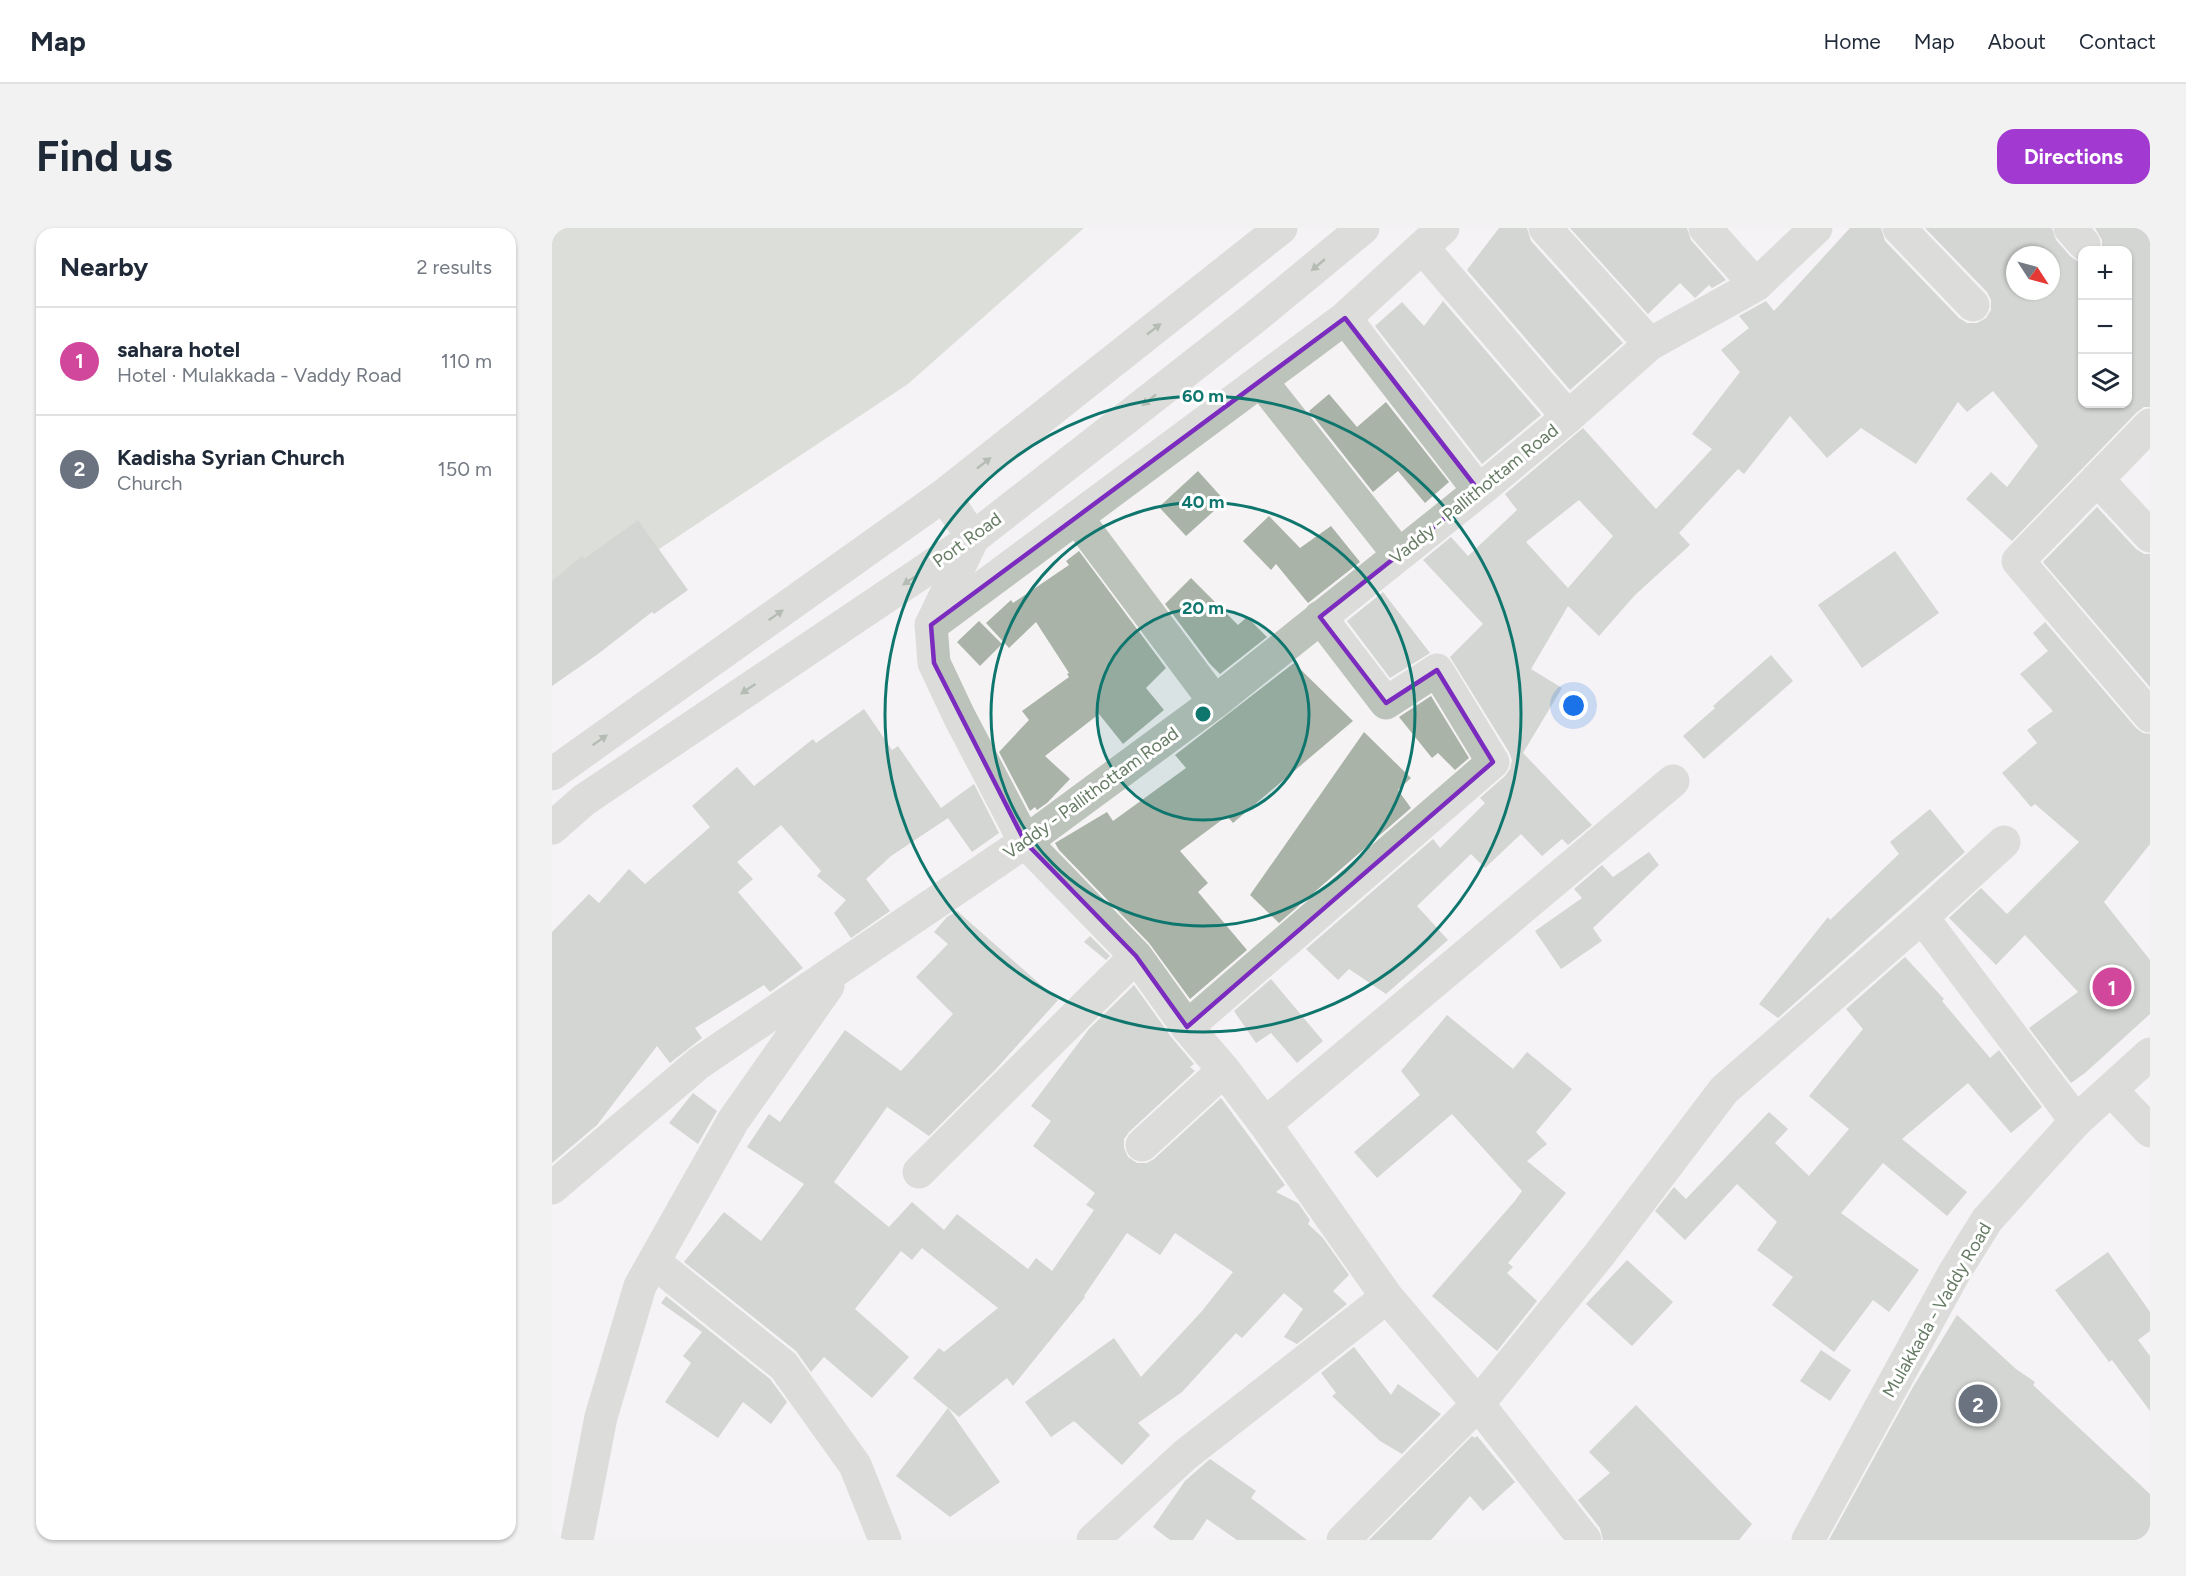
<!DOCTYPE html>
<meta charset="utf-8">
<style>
:root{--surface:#fff;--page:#f2f2f3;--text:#1f2937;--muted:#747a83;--line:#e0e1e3;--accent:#a239d0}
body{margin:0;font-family:Figtree,sans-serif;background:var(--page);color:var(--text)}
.controls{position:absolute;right:18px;top:18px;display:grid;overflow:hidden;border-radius:12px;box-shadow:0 2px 4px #0004}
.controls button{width:54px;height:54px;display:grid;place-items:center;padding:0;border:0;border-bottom:2px solid var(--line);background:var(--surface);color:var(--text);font:30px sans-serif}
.compass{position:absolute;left:1454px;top:18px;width:54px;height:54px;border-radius:50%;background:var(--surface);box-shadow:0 2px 4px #0004;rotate:126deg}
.you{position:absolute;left:1022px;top:478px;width:21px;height:21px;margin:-15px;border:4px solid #fff;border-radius:50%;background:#1a73e8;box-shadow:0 0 0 9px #1a73e833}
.badge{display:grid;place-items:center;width:39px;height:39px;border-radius:50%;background:var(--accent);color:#fff;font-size:20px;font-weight:700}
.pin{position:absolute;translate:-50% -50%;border:3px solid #fff;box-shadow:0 2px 6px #0006}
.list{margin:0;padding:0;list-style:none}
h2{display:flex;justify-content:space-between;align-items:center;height:78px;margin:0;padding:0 24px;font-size:26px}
h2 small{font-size:20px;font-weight:400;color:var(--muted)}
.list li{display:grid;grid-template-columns:39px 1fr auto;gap:18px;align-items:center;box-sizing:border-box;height:108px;padding:0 24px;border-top:2px solid var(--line)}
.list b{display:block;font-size:22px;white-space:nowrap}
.list p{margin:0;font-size:20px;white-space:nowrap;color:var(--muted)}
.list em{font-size:20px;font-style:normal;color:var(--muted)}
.icon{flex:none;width:33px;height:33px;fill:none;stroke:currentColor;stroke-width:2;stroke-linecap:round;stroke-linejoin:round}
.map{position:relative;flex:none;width:1598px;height:1312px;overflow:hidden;border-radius:18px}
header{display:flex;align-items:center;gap:36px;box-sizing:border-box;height:84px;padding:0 30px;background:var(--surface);border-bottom:2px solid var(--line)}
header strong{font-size:28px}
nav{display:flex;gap:33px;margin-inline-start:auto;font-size:21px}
.intro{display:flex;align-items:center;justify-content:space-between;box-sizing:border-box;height:144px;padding:0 36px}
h1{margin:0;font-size:42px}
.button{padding:15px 27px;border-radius:18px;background:var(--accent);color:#fff;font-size:21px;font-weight:700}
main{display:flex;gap:36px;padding:0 36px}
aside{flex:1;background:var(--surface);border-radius:18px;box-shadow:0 2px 4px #0004}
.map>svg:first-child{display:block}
.water{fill:#bdc6b9}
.building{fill:#a9b3a7;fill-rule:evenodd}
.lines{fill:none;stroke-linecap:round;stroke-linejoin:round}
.minor{stroke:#bcc3bb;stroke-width:33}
.tertiary{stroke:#bcc3bb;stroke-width:33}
.oneway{fill:#667b64}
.marked{fill:none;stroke:#7b2cbf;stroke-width:4.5;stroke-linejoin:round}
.ring{fill:none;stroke:#0f766e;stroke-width:3}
.labels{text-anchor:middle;stroke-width:6;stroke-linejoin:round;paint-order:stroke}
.street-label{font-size:18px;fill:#667b64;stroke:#fff}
.centre{fill:#0f766e;stroke:#fff;stroke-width:3}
.ring-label{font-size:18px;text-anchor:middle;font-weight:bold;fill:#0f766e;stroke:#fff;stroke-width:6;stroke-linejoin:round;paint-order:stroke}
</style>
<header>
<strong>Map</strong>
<nav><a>Home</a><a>Map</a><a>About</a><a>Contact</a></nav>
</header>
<div class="intro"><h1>Find us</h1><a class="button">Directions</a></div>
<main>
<aside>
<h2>Nearby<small>2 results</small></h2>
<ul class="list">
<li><span class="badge" style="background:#d1479c">1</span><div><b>sahara hotel</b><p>Hotel · Mulakkada - Vaddy Road</p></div><em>110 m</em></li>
<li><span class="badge" style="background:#6b7280">2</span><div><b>Kadisha Syrian Church</b><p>Church</p></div><em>150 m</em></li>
</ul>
</aside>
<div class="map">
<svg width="1598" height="1312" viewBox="0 0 1598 1312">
<rect width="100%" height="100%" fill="#f6f3f5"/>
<path class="water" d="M0,0h532l-176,156 -356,236z"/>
<path class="building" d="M947,0h28l4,13 92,102 -53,47 -103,-120z
M1018,0h117l4,12 35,40 -14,8 -3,-3 -14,13 -15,-15 -32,31z
M1298,0h31l4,13 74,77 8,5h10l9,-5 5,-8v-10l-4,-8 -62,-64h127l4,12 14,16 7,5 5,1v142h45v-154h-25v-10l-7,-12h45l10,10v169h-6l-7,5 -125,129 -46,-42 25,-27 16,15 31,-41 -45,-55 -26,21 -9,-10 -42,62 -55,-36 -34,30 -37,-42 -46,58 -6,-5 -59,64 11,12 -55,50 -36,41 -31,-30 -37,63 31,19 -39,65 69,72 -24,20 -6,-6 -20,17 -21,-22 -36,34 -14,-14 -54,52 31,34 -62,54 -37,-25 -11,11 -32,-31 127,-110 7,9 45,-45 -5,-5 25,-22 5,-7 2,-9 -3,-8 -59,-95 33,-33 -60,-64 28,-23 17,19 49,-46 -12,-16 78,-66 73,81 56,-60 -20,-15 48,-62 -19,-22 28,-22 -10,-12 27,-15 8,10zM1463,27h36v36h-36zM1027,272l34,36 -45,52 -42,-46z
M891,73l98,114 -59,49 -107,-138 27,-24 22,24z
M777,166l28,33 29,-25 63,80 -24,21 -27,-32 -25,21 -64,-81z
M646,243l27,30 -39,35 -27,-29z
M1545,279l39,42 8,5h6v133l-107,-125z
M717,288l31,32 31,-22 29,36 -52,41 -32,-39 -5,6 -28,-29z
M86,292l50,70 -34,24 -2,-2 -54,42 -46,32v-105l30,-25 2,3z
M527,323l87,117 -20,20 18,22 -41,34 -24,-30 -54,42 25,23 -23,24 -10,7 -2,-3 -5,4 -31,-59 30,-32 -7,-9 47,-34 -2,-3 2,-1 -33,-51 -27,26 -23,-25 25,-23 2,3 56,-38 -3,-4z
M1343,323l44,62 -77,55 -44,-63z
M639,350l47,47 9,-8 20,20 -47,37 -10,-10 -45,-60z
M831,364l47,61 -40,25 -43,-57z
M427,393l23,23 -22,22 -23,-24z
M1493,394l91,106 7,5 7,1v110l-46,58 46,58v54l-65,59 -14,10 -42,-55 49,-36 -53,-57 -29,30 -47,-47 32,-30 26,26 72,-72 -44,-38 -4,3 -29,-34 35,-30 -10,-13 26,-19 -33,-37 28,-23 -15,-18z
M1219,427l22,26 -89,78 -21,-23 32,-28 -2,-2z
M742,435l59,58 -120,102 -6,-7 -47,35 28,32 -10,9 49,58 -57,49 -41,-56 -90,-93 -4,-7 52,-31 6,9 73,-53 -11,-13z
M879,468l38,62 -14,12 -17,-17 -6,5 -33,-41z
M312,481l28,41 6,-4 43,62 33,-24 25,49 -27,19 -24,-34 -57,38 -25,23 24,32 -39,27 -17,-25 12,-13 -29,-24 4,-5 -40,-46 -44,37 16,17 -15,13 65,76 -33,24 -6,-7 -69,43 7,10 -32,25 -13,-17 -60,79 -45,38v-231l37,-38 10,9 30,-34 16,15 65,-57 -18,-21 45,-39 17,19 59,-47 3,4z
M812,504l47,46 -13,12 13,18 -132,115 -29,-28z
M1378,581l35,43 -187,166 -19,-14 69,-87 2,3 69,-66 -9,-12z
M1097,624l10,13 -66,63 9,13 -41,28 -26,-38 47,-33 -8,-9 28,-24 11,12z
M405,683l101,89 -62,69 -67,67 -42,-29 -53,75 55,45 23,-25 32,28 13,-16 71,55 8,-11 16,13 42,-61 -8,-5 9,-12 -62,-47 18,-25 -20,-15 58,-77 45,-44 38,53 22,26 -4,3 5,4 -66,61 -5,7v9l4,9 9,6h10l7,-4 67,-61 64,87 -9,7 22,11 12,17 -2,4 15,14 26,37 -16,16 14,13 -50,40 -13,-7 19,-28 -19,-16 -42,45 -6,-5 -54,59 -44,31 12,12 -28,30 -48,-44 -23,16 -26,-35 89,-64 27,39 61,-66 31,-39 -58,-39 -15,22 -33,-22 -43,63 1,1 -72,89 -6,-8 -48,39 -46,-39 26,-30 5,4 54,-44 -76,-60 -10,12 -11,-9 -46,58 54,48 -37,41 -48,-41 -13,15 -15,-21 -112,-89 40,-50 37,29 43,-57 -57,-37 22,-33 11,8 65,-92 56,41 52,-57 -37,-37 32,-33 -14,-12 13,-15z
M538,708l20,20 -4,4 -22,-18z
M1353,729l39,42 -2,2 48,57 9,-8 43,57 -31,26 -43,-50 -66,56 65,53 -20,24 -64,-53 -42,50 78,57 -30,42 -16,-12 -39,52 -62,-47 21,-28 -36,-27 20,-28 -40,-38 -52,56 -30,-29 19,-24 12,12 83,-87 19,17 -13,14 34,33 40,-47 -40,-33 54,-67 -17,-20z
M719,751l52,62 -26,22 -26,-30 -15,10 -22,-32z
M895,787l66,54 14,-17 45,37 -36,43 11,12 -20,17 39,32 -58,70 5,4 -6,6 30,28 -40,50 -65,-55 82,-94 8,-11 -70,-77 -75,64 -23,-26 66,-57 -19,-24z
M141,865l24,18 -19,33 -29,-21z
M1556,1024l42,60v19l-12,9 12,16v55l-38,-51 -3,2 -54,-72z
M1075,1032l46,42 -41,44 -46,-42z
M114,1068l104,83 17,23 -16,22 -28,-22 -25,36 -53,-36 26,-39 -8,-7 19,-24 -41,-29z
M1405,1087l59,54 19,13 -2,3 117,109v46h-321l84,-153z
M802,1119l37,48 7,-11 43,30 -39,40 -22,-13 -48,-45 4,-3 -15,-20z
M1269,1122l30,20 -21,31 -30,-20z
M1084,1177l116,119 -13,16h-136l-3,-12 -22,-28 32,-27 -21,-21z
M396,1180l52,74 -50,35 -54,-41z
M920,1208l3,2 2,-2 38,46 -32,29 -13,-15 -39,44h-62z
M658,1231l46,32 -5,7 56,42h-70l-30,-21 -14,21h-23l-17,-13 32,-46z"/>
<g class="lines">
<path class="minor" d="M993,0l105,116
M1153,0l51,57
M1347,0l74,77
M1518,0l14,16
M870,19l146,170
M793,90l134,173
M709,153l138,174
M1598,197l-132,136 132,155
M1545,251l53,57
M392,267l29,43 -42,87 3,38 25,53 66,126 111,114 51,71 37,43 41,54 122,173 91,107 107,136
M525,290l138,184
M381,396l412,-306 98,-90
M1370,689l154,204
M635,799l306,-265 -56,-92 -51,33 -66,-86
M1559,862l39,41
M713,896l408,-343
M590,917l82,-75
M367,944l217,-216
M0,960l147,-125 326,-221 190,-140 264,-211 89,-74 82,-73 106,-59 60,-57
M102,1034l130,104 71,99 30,75
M25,1312l24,-123 39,-131 93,-165 95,-135
M541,1312l92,-85 202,-158
M791,1312l135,-136 121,-149 125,-165 198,-173 82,-75"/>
<path class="tertiary" d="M0,546l392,-279 337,-267
M0,600l32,-28 389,-262 281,-220 109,-90
M1256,1312l146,-267 33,-53 89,-99 74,-67"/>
</g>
<defs><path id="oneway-solid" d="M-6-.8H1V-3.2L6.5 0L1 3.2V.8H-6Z" transform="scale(1.5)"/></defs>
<g class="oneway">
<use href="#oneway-solid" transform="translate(766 37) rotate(140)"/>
<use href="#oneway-solid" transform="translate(602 101) rotate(-38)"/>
<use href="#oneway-solid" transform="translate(597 172) rotate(142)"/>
<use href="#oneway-solid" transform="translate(432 235) rotate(-38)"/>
<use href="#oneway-solid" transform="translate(358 352) rotate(146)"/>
<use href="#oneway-solid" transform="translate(224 387) rotate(-35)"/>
<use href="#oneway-solid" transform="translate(196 461) rotate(146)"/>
<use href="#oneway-solid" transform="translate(48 512) rotate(-35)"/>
</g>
<path d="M0 0H1598V1312H0ZM793,90l134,173 -159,126 66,86 51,-33 56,92 -306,265 -51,-71 -111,-114 -91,-179 -3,-38z" fill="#f6f3f5" fill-opacity=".55" fill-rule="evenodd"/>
<path class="marked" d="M793,90l134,173 -159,126 66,86 51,-33 56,92 -306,265 -51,-71 -111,-114 -91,-179 -3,-38z"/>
<circle cx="651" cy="486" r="106" fill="#0f766e" fill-opacity=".12"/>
<g class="ring">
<circle cx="651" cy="486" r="106"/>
<circle cx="651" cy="486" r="212"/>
<circle cx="651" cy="486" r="318"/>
</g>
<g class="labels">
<g class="street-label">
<text transform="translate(922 266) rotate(-39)" y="6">Vaddy - Pallithottam Road</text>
<text transform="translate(415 312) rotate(-36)" y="6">Port Road</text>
<text transform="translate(539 565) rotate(-36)" y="6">Vaddy - Pallithottam Road</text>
<text transform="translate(1385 1082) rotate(-60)" y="6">Mulakkada - Vaddy Road</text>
</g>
</g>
<circle cx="651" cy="486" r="9" class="centre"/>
<g class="ring-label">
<text x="651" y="174">60 m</text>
<text x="651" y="280">40 m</text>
<text x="651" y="386">20 m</text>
</g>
</svg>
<div class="controls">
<button>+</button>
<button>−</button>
<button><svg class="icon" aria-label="layers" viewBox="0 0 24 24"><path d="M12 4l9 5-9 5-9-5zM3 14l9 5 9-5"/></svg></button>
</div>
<svg class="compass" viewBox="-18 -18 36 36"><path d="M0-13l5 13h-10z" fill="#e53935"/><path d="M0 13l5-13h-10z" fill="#747a83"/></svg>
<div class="you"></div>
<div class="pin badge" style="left:1560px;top:759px;background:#d1479c">1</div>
<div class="pin badge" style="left:1426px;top:1176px;background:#6b7280">2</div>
</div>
</main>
